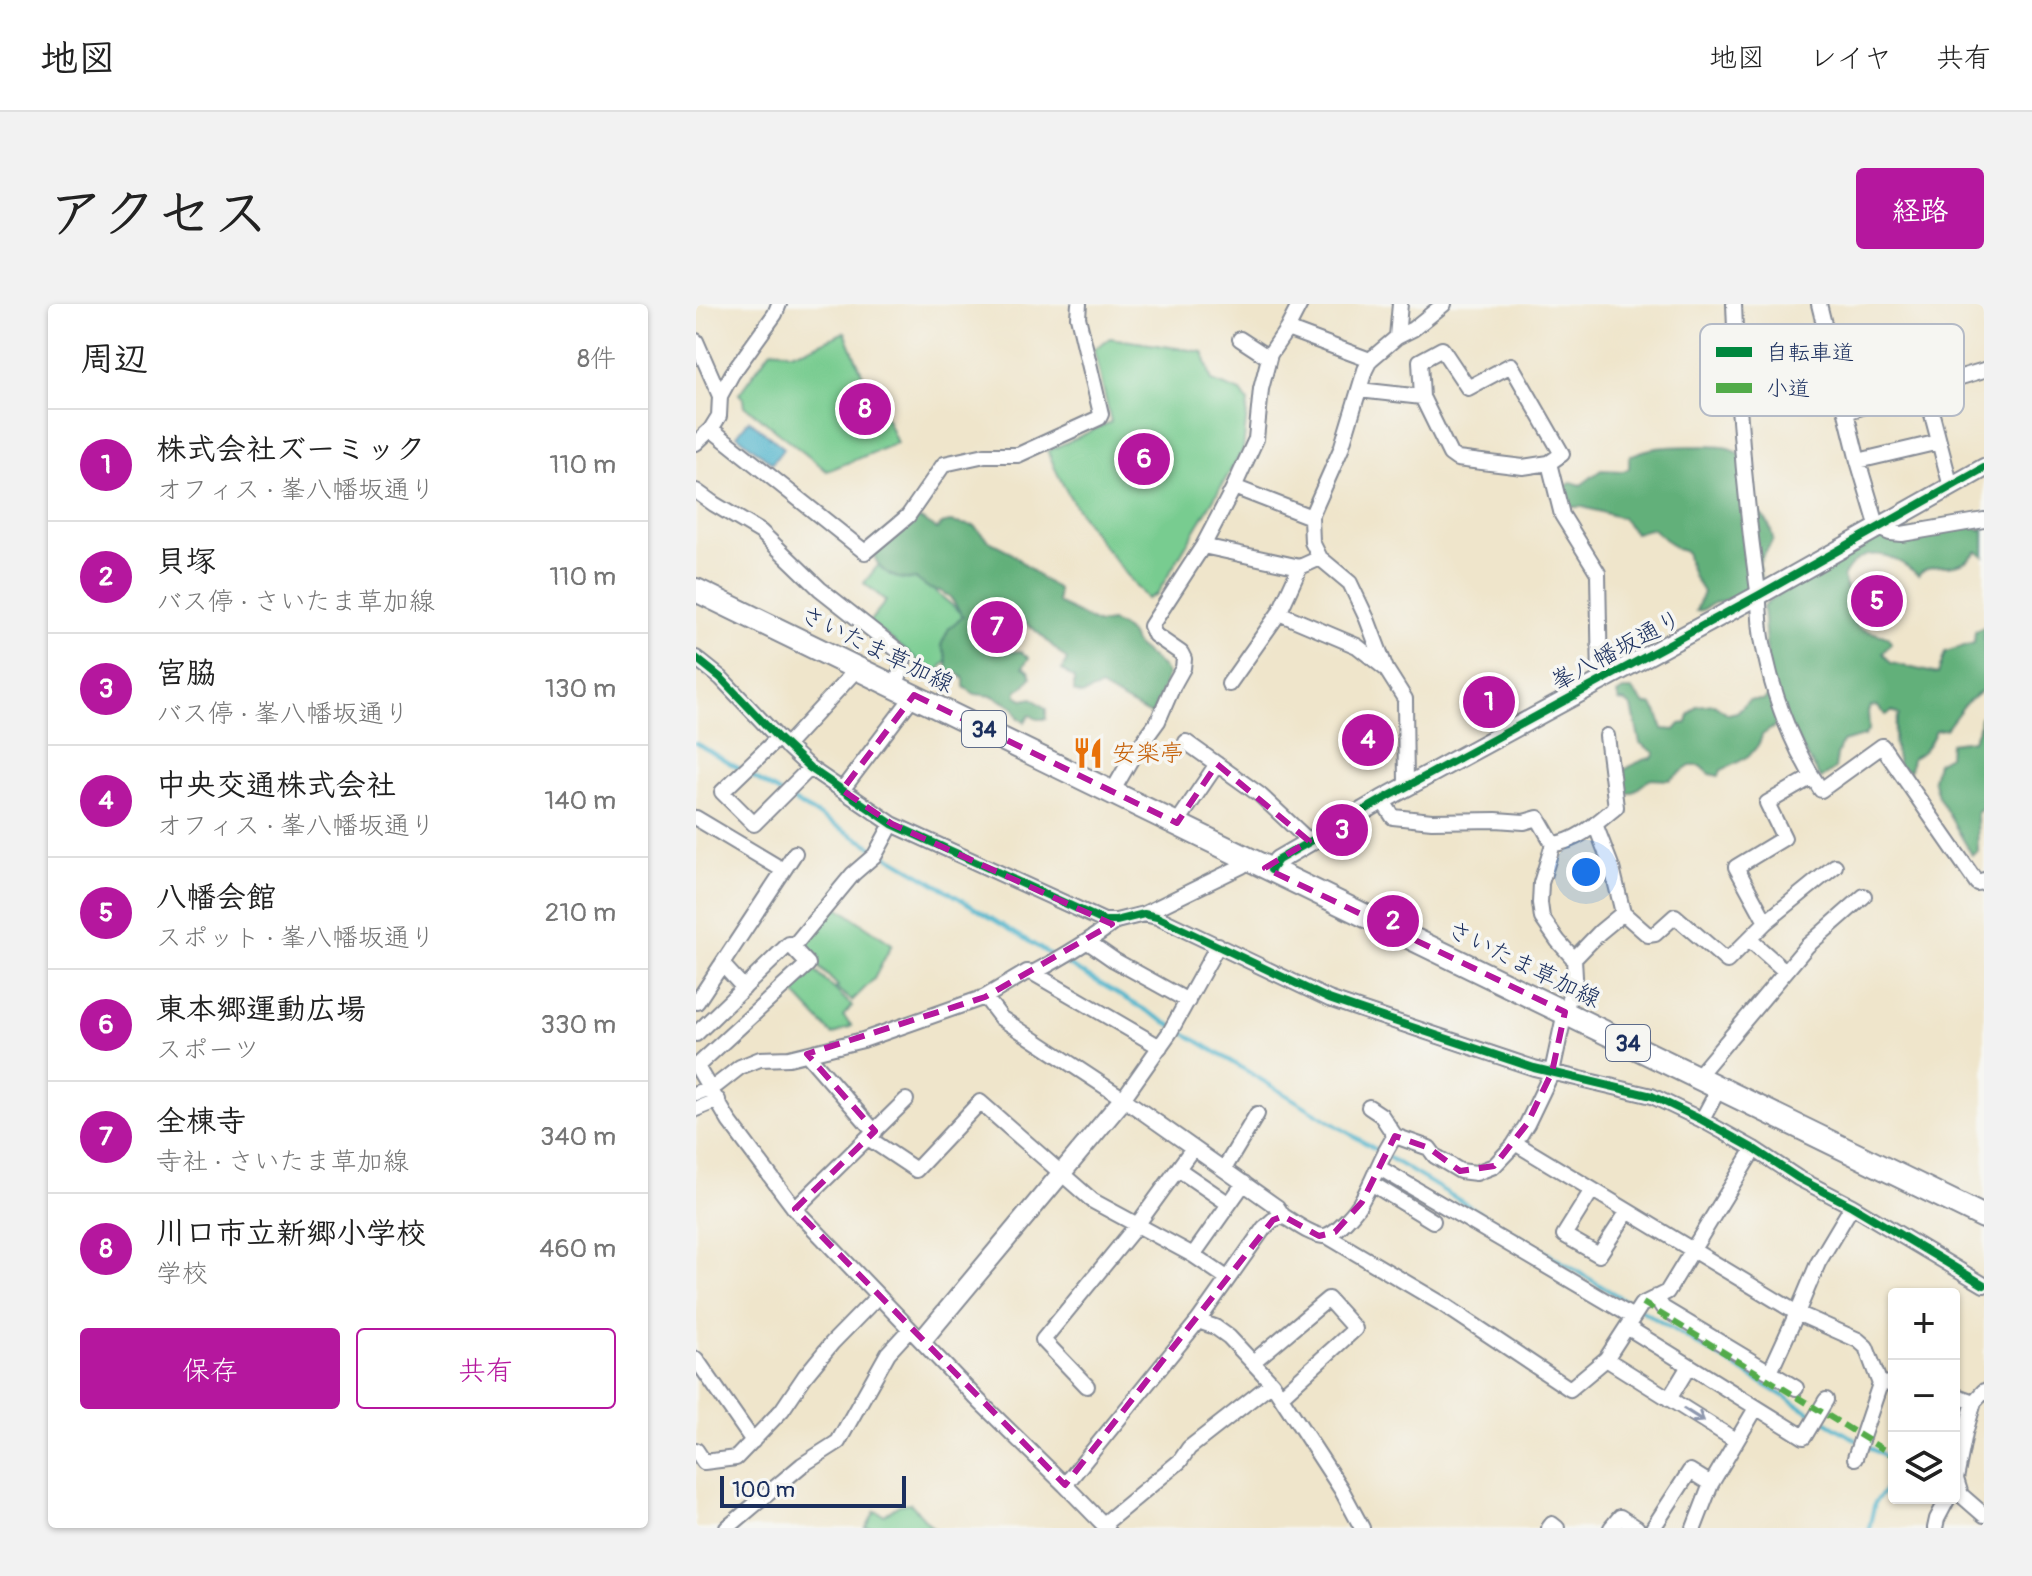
<!DOCTYPE html>
<html lang="ja">
<meta charset="utf-8">
<style>
:root{--surface:#fff;--page:#f2f2f2;--text:#222;--muted:#767676;--line:#e0e0e0;--accent:#b5179e}
body{margin:0;font-family:Pangolin,"Klee One",sans-serif;background:var(--page);color:var(--text)}
.controls{position:absolute;right:24px;bottom:24px;display:grid;overflow:hidden;border-radius:8px;box-shadow:0 2px 6px #0004}
.controls button{width:72px;height:72px;display:grid;place-items:center;padding:0;border:0;border-bottom:2px solid var(--line);background:var(--surface);color:var(--text);font:40px sans-serif}
.scale{position:absolute;left:24px;bottom:20px;width:186px;box-sizing:border-box;padding-left:8px;border:4px solid #1b2f5e;border-top:0;font-size:22px;line-height:28px;white-space:nowrap;color:#1b2f5e;-webkit-text-stroke:6px #f6f6f2;paint-order:stroke}
.you{position:absolute;left:890px;top:568px;width:28px;height:28px;margin:-20px;border:6px solid #fff;border-radius:50%;background:#1a73e8;box-shadow:0 0 0 12px #1a73e833}
.badge{display:grid;place-items:center;width:52px;height:52px;border-radius:50%;background:var(--accent);color:#fff;font-size:26px;font-weight:700}
.pin{position:absolute;translate:-50% -50%;border:4px solid #fff;box-shadow:0 2px 8px #0006}
.list{margin:0;padding:0;list-style:none}
h2{display:flex;justify-content:space-between;align-items:center;height:104px;margin:0;padding:0 32px;font-size:34px}
h2 small{font-size:26px;font-weight:400;color:var(--muted)}
.list li{display:grid;grid-template-columns:52px 1fr auto;gap:24px;align-items:center;box-sizing:border-box;height:112px;padding:0 32px;border-top:2px solid var(--line)}
.list b{display:block;font-size:30px;white-space:nowrap}
.list p{margin:0;font-size:26px;white-space:nowrap;color:var(--muted)}
.list em{font-size:26px;font-style:normal;color:var(--muted)}
.actions{display:flex;gap:16px;padding:24px 32px}
.actions a{flex:1;padding:18px 0;border:2px solid var(--accent);border-radius:8px;text-align:center;font-size:28px;color:var(--accent)}
.actions .main{background:var(--accent);color:#fff}
.icon{flex:none;width:44px;height:44px;fill:none;stroke:currentColor;stroke-width:2;stroke-linecap:round;stroke-linejoin:round}
.map{position:relative;flex:none;width:1288px;height:1224px;overflow:hidden;border-radius:8px}
header{display:flex;align-items:center;gap:48px;box-sizing:border-box;height:112px;padding:0 40px;background:var(--surface);border-bottom:2px solid var(--line)}
header strong{font-size:38px}
nav{display:flex;gap:44px;margin-inline-start:auto;font-size:28px}
.intro{display:flex;align-items:center;justify-content:space-between;box-sizing:border-box;height:192px;padding:0 48px}
h1{margin:0;font-size:56px}
.button{padding:20px 36px;border-radius:8px;background:var(--accent);color:#fff;font-size:28px;font-weight:700}
main{display:flex;gap:48px;padding:0 48px}
aside{flex:1;background:var(--surface);border-radius:8px;box-shadow:0 2px 6px #0004}
.map>svg:first-child{display:block}
.green{fill:#78cc90;stroke:#4a7e77;stroke-width:2}
.forest{fill:#62b07a;stroke:#3e706c;stroke-width:2}
.water{fill:#4bb2ca;stroke:#337094;stroke-width:2}
.lines{fill:none;stroke-linecap:round;stroke-linejoin:round}
.stream{stroke:#4bb2ca;stroke-width:4}
.minor-casing{stroke:#858a94;stroke-width:18}
.tertiary-casing{stroke:#858a94;stroke-width:22}
.primary-casing{stroke:#858a94;stroke-width:26}
.minor{stroke:#fff;stroke-width:14}
.tertiary{stroke:#fff;stroke-width:18}
.primary{stroke:#fff;stroke-width:22}
.quiet{stroke:#52ab49;stroke-width:6;stroke-dasharray:12 6;stroke-linecap:butt}
.cycleway-casing{stroke:#f6f6f2;stroke-width:13}
.cycleway{stroke:#00873e;stroke-width:8}
.oneway{stroke:#8d97ae}
.marked{fill:none;stroke:#b5179e;stroke-width:6;stroke-dasharray:16 10;stroke-linejoin:round}
.labels{text-anchor:middle;stroke-width:7;stroke-linejoin:round;paint-order:stroke}
.shield{fill:#f6f6f2;stroke:#5d6b8a;stroke-width:2}
.shield-label{font-size:22px;font-weight:bold;fill:#1b2f5e}
.street-label{font-size:24px;fill:#1b2f5e;stroke:#f6f6f2}
.food-label{font-size:24px;fill:#c56008;stroke:#f6f6f2;text-anchor:start}
.key{fill:#f6f6f2;stroke:#b4bac6;stroke-width:2}
.key-label{font-size:22px;fill:#1b2f5e}
</style>
<header>
<strong>地図</strong>
<nav><a>地図</a><a>レイヤ</a><a>共有</a></nav>
</header>
<div class="intro"><h1>アクセス</h1><a class="button">経路</a></div>
<main>
<aside>
<h2>周辺<small>8件</small></h2>
<ul class="list">
<li><span class="badge">1</span><div><b>株式会社ズーミック</b><p>オフィス · 峯八幡坂通り</p></div><em>110 m</em></li>
<li><span class="badge">2</span><div><b>貝塚</b><p>バス停 · さいたま草加線</p></div><em>110 m</em></li>
<li><span class="badge">3</span><div><b>宮脇</b><p>バス停 · 峯八幡坂通り</p></div><em>130 m</em></li>
<li><span class="badge">4</span><div><b>中央交通株式会社</b><p>オフィス · 峯八幡坂通り</p></div><em>140 m</em></li>
<li><span class="badge">5</span><div><b>八幡会館</b><p>スポット · 峯八幡坂通り</p></div><em>210 m</em></li>
<li><span class="badge">6</span><div><b>東本郷運動広場</b><p>スポーツ</p></div><em>330 m</em></li>
<li><span class="badge">7</span><div><b>全棟寺</b><p>寺社 · さいたま草加線</p></div><em>340 m</em></li>
<li><span class="badge">8</span><div><b>川口市立新郷小学校</b><p>学校</p></div><em>460 m</em></li>
</ul>
<div class="actions"><a class="main">保存</a><a>共有</a></div>
</aside>
<div class="map">
<svg width="1288" height="1224" viewBox="0 0 1288 1224">
<rect width="100%" height="100%" fill="#f6f6f2"/>
<filter id="ink" filterUnits="userSpaceOnUse"><feTurbulence type="fractalNoise" baseFrequency=".0125" numOctaves="2"/><feDisplacementMap in="SourceGraphic" scale="16" xChannelSelector="R" yChannelSelector="G"/><feConvolveMatrix kernelMatrix="1 2 1 2 8 2 1 2 1" color-interpolation-filters="sRGB"/></filter>
<filter id="wash" filterUnits="userSpaceOnUse"><feTurbulence type="fractalNoise" baseFrequency=".006" numOctaves="4" result="noise"/><feDisplacementMap in="SourceGraphic" scale="32" xChannelSelector="R" yChannelSelector="G"/><feGaussianBlur stdDeviation="1.8" result="paint"/><feColorMatrix in="noise" values="0 0 0 0 0 0 0 0 0 0 0 0 0 0 0 0 0 1.4 0 .05"/><feComposite in="paint" operator="in"/></filter>
<g filter="url(#wash)">
<rect width="100%" height="100%" fill="#efe5cb"/>
<path class="green" d="M149,28l25,61 5,-1 22,51 -70,28 -82,-65 -1,-7 -5,-5 32,-44c8,-2 11,2 19,2 18,-1 38,-13 55,-20z
M414,34l93,14 9,29 29,11 7,10 -5,48 -86,144 -10,5c-38,-46 -79,-92 -99,-148l63,-29 -17,-73z
M192,249l87,71 -39,50 -67,-52 17,-21 -22,-18z
M137,600l59,40 -18,35 -22,22 -16,-13 2,-2 -41,-41z
M115,663l41,39 -9,10 9,10 -19,9 -44,-47z
M214,1199l23,25h-67l9,-17 9,4 15,-10z"/>
<path class="forest" d="M1009,142c8,1 19,0 26,3 24,10 21,36 20,58 14,9 20,17 22,33l-14,22 2,20 -14,13 -33,8 -12,7 -6,1 7,-19 -10,-16 -7,-24 -11,-4 -23,-20 -17,5 -13,-15 -39,-11h-13l-9,-4 1,-14 10,-7 9,3 20,-15 22,1 6,-2v-12c22,-13 51,-10 76,-11z
M223,214l18,11 5,-5 8,-2 24,4 15,15 18,9 35,29 16,10v14l40,21 13,-2 10,4 9,8 7,12 26,21 5,8 -16,40 -9,-4 -43,-24 -18,8 -8,-3v-13l-12,-9 5,-10c-17,-15 -50,-55 -75,-46 -5,1 -11,7 -16,11 2,12 7,20 18,28l26,-2 9,7 -6,9 6,4 2,6 -7,9 -7,4v5l7,5 8,-2 14,11v10h-9l-7,-4 -5,7 -7,-5 -4,-10 -21,-11 -18,-2 -11,-7v-8l-6,-6 -10,-1 -2,-17 -5,-10 8,-17 14,-12 -13,-19 -10,-6 -10,-2 -14,-10c-19,2 -35,-5 -42,-23 11,-16 28,-31 45,-38z
M1264,214l21,12 3,-3v29l-7,-5c-21,26 -44,6 -59,24 -26,-22 -56,-33 -75,2l5,17 6,9 -1,20 8,6 27,8 3,6 -8,10 8,10 47,11 7,-22 29,-9 1,-12 9,-4v62l-18,14 -20,26 -10,1c-5,12 -11,23 -24,28l-2,13 -11,-5c-5,-16 -8,-35 0,-51l-6,-4 -7,4 -9,-9 -6,1 -3,4 1,18 -5,7 -22,6 -5,13 -2,14 -14,10 -33,-55 -11,1 -15,10c-4,20 -25,28 -41,35l-2,6 -9,-2 -9,-8h-11l-21,14 -19,-1 -18,14h-10l-3,-6 -1,-14c12,-5 21,-14 34,-15l3,-5 -15,-10 -8,-36 -6,-5 -7,-1 -2,-7 6,-4h9l13,15 6,-1 6,7 6,18 12,1 5,-6 7,-1 2,-8 8,-9 17,-2 14,10 9,-2 12,-12h14l7,-5 -7,-88 12,-11 89,-51 17,-7 13,-1 50,-17z
M1288,411v92l-7,6 1,39 -6,3 -34,-59 -5,-17 4,-16 12,-7 1,-13 23,-3 6,-13 1,-10z"/>
<path class="water" d="M53,116l35,28 -12,15 -35,-28z"/>
<g class="lines">
<path class="stream" d="M0,439l84,50
M91,493l154,90 113,70
M366,657l119,70 199,121
M692,853l468,283
M1168,1140l30,18
M1230,1194l13,3 1,-3
M1257,1194l31,26
M1173,1224l6,-26 11,-13h8"/>
</g>
</g>
<g filter="url(#ink)">
<g class="lines">
<defs>
<path id="minor" d="M1038,0c3,94 10,187 23,280 3,18 2,36 5,54 10,55 28,106 59,152l61,-44 95,137 7,-3
M1123,0l39,157 20,67 12,5 12,1 82,-14
M591,25l83,31
M701,33l16,-8 31,-25
M544,35l29,19
M0,37l24,55
M1229,84l26,99
M663,86l63,7 28,57 7,5 66,8 26,-4 13,52 36,58 2,108
M726,93l-2,-36 22,-12 26,39 43,-23 51,89 -13,9
M1150,108l138,-42
M15,125l154,123 43,-36 36,-52 41,-9h33l81,-37 2,-4 -23,-97 1,-13
M0,139l15,-14 8,-13 1,-20 12,-22 43,-60 4,-10
M1162,157l81,-19
M538,183l77,30
M0,187l18,13 47,28 59,57 85,67 -9,30
M507,242l97,21 20,-9 30,25 17,36 19,50 19,30 1,87
M624,254l-8,-16 -1,-25 30,-68 24,-79 5,-10 27,-23 3,-33
M583,309l78,33 29,23
M0,354l25,20 57,60 32,30 82,56 212,97h12l28,-7 13,3 172,82 32,11 173,58 118,28 50,24 52,29 44,29 54,28 132,79
M533,380l50,-71 21,-46
M82,434l-56,54 32,32 56,-56
M490,438l74,53 49,46
M90,442l71,-77
M146,486l72,-95
M416,488l22,-38 24,-33 15,-35 10,-18 1,-9 -3,-6 -26,-18 -4,-9 52,-80 31,-59 22,-48 5,-50 9,-35 17,-25 13,-25
M0,514l87,52
M481,519l40,-59
M857,540c24,-2 45,-22 63,-37l-9,-71
M927,609l25,22 7,-1 20,-18 52,45 39,-39 69,-56
M448,610l98,-48 4,-8
M1070,618l-30,-55 48,-29 -17,-35 45,-26
M1053,635l36,32
M392,638l26,18 74,41
M878,655l26,-27 23,-19 -11,-45 -17,-44
M26,660l22,24
M337,669l127,74
M289,693l16,21 123,81 153,108 6,9
M1,698l98,-149
M0,730l93,-90 3,3 5,-5 56,-68 22,-19 17,-31
M111,750l68,78
M0,761l33,56 66,88 185,193 85,83 42,43
M1,762l111,-102 -16,-17
M1001,773l110,-131 57,-50
M0,789l21,-8 23,-18 20,-8 29,-1 74,-18 122,-43 42,-25 6,1c30,-16 57,-32 83,-52
M424,799l50,-71 48,-87
M673,803l12,8 14,21 34,12 6,8 25,15 16,2 18,-7 19,-20 14,-22 25,-52 13,-60 10,-35 -1,-18 -16,-18 -16,-23 -2,-15 1,-20 12,-39 -15,-26 -14,4 -28,-2 -64,1 -39,-4 -11,-17
M0,805l22,-9
M1006,816l17,-32
M172,834l48,32 64,-68 113,99 100,54 34,23
M819,839l282,170 -27,59
M682,863l255,150
M482,865l51,35
M528,865l33,-55
M675,879l62,38
M896,886l-28,45 35,20 29,-44
M1156,902l-34,57 -21,50 61,27 8,7 14,37
M99,905l111,-109
M631,932l117,69 126,84 36,-30 35,-54 26,-13 87,-143
M497,951l51,-72
M960,993l7,11 133,80
M502,1017l17,6 14,10 43,46 69,106 21,39
M931,1023l177,110 22,-37
M0,1055l57,82
M910,1055l129,81
M557,1058l75,-63 27,30 -74,67
M391,1082l-44,-46 94,-115 56,-77
M1288,1087l-10,11 -9,31 -9,46 5,16 23,20
M1258,1091l20,7
M973,1095l20,-33
M0,1146l8,12 32,-4 46,-48 23,-34 27,-33 46,-47
M1159,1154l25,-74 14,-1
M369,1181l133,-164 66,-93 9,-8 10,-4c11,6 27,19 40,20 12,0 35,-27 40,-38 12,-20 18,-43 32,-62
M408,1220l76,-63 9,-13 83,-65
M31,1224l75,-63 36,-23 50,-89 22,-24
M853,1224l3,-4 5,4
M915,1224l9,-11 17,11
M957,1224l37,-57 21,13
M998,1224l17,-44 45,-76
M1239,1224l2,-9 11,-21"/>
<path id="tertiary" d="M575,566l7,-10 104,-60 377,-205 225,-127
M228,1034l196,-235"/>
<path id="primary" d="M0,286l1288,627"/>
</defs>
<use href="#minor" class="minor-casing"/>
<use href="#tertiary" class="tertiary-casing"/>
<use href="#primary" class="primary-casing"/>
<use href="#minor" class="minor"/>
<use href="#tertiary" class="tertiary"/>
<use href="#primary" class="primary"/>
<path class="quiet" d="M947,999l251,153"/>
<defs>
<path id="cycleway" d="M0,354l25,20 57,60 32,30 82,56 212,97h12l28,-7 13,3 172,82 32,11 173,58 118,28 50,24 52,29 44,29 54,28 132,79
M575,566l7,-10 104,-60 377,-205 225,-127"/>
</defs>
<use href="#cycleway" class="cycleway-casing"/>
<use href="#cycleway" class="cycleway"/>
</g>
<defs><path id="oneway-shaft" d="M-6 0H5M1.5-3L5.5 0L1.5 3" fill="none" stroke-width="1.6" stroke-linecap="round" stroke-linejoin="round" transform="scale(2)"/></defs>
<use class="oneway" href="#oneway-shaft" transform="translate(998 1111) rotate(32)"/>
</g>
<path class="marked" d="M218,391l263,128 40,-59 92,77 -44,27 300,144 -13,60 -25,52 -33,42 -34,5 -31,-23 -34,-12 -33,66 -27,30 -16,4 -36,-20 -10,4 -208,265 -270,-276 80,-78 -68,-77 178,-57 127,-73 -220,-100 -50,-34z"/>
<defs>
<symbol id="restaurant-bare" viewBox="-9 -9 18 18"><path d="M-5-6h1v4h1v-4h1v4h1v-4h1v5L-1.5 .5V6h-2V.5L-5-1ZM5-6V6H3V1.5H1.5Q1.5-4 5-6Z" fill="#e8710a" stroke="#f6f6f2" stroke-width="2.5" paint-order="stroke"/></symbol>
</defs>
<g fill-rule="evenodd">
<use href="#restaurant-bare" x="370" y="427" width="44" height="44"/>
</g>
<g class="labels">
<g class="shield">
<rect x="266" y="407" width="44" height="36" rx="6"/>
<rect x="910" y="721" width="44" height="36" rx="6"/>
</g>
<g class="shield-label">
<text x="288" y="433">34</text>
<text x="932" y="747">34</text>
</g>
<g class="street-label">
<text transform="translate(181 345) rotate(26)" y="8">さいたま草加線</text>
<text transform="translate(920 346) rotate(-28)" y="8">峯八幡坂通り</text>
<text transform="translate(828 660) rotate(26)" y="8">さいたま草加線</text>
</g>
<g class="food-label">
<text x="416" y="457">安楽亭</text>
</g>
</g>
<rect x="1004" y="20" width="264" height="92" rx="12" class="key"/>
<rect x="1020" y="43" width="36" height="10" fill="#00873e"/>
<rect x="1020" y="79" width="36" height="10" fill="#52ab49"/>
<g class="key-label">
<text x="1070" y="56">自転車道</text>
<text x="1070" y="92">小道</text>
</g>
</svg>
<div class="controls">
<button>+</button>
<button>−</button>
<button><svg class="icon" aria-label="layers" viewBox="0 0 24 24"><path d="M12 4l9 5-9 5-9-5zM3 14l9 5 9-5"/></svg></button>
</div>
<div class="scale">100 m</div>
<div class="you"></div>
<div class="pin badge" style="left:793px;top:398px">1</div>
<div class="pin badge" style="left:697px;top:617px">2</div>
<div class="pin badge" style="left:646px;top:526px">3</div>
<div class="pin badge" style="left:672px;top:436px">4</div>
<div class="pin badge" style="left:1181px;top:297px">5</div>
<div class="pin badge" style="left:448px;top:155px">6</div>
<div class="pin badge" style="left:301px;top:323px">7</div>
<div class="pin badge" style="left:169px;top:105px">8</div>
</div>
</main>
